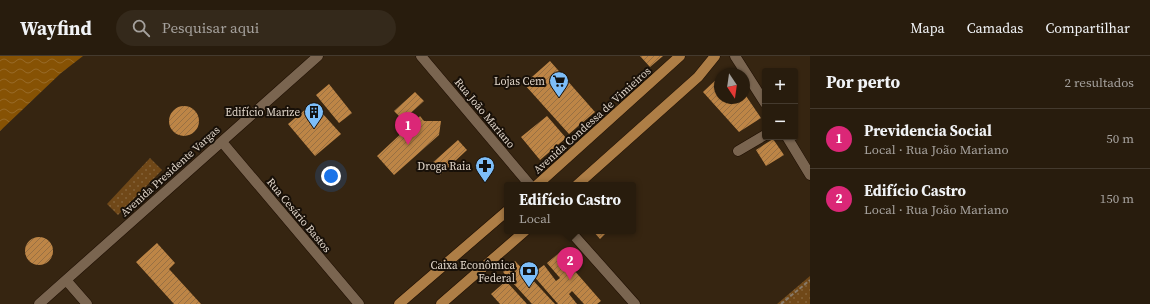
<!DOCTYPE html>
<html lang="pt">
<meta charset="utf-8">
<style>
:root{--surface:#281c0d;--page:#34291b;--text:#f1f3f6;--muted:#a5a19d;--line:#443a2e;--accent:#db2777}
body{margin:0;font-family:"Source Serif 4",serif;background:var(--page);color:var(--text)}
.controls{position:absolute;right:12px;top:12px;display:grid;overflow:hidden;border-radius:4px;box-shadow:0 1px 3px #0004}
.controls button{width:36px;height:36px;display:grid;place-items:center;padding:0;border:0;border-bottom:1px solid var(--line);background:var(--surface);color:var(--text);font:20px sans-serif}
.compass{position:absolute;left:714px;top:12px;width:36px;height:36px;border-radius:50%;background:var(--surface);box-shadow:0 1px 3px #0004;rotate:167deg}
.you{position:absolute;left:331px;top:120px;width:14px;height:14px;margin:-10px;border:3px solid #fff;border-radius:50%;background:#1a73e8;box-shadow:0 0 0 6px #1a73e833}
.badge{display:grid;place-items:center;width:26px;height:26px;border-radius:50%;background:var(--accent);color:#fff;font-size:13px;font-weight:700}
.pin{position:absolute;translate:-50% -33px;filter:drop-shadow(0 1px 2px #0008)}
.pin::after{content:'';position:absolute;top:21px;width:14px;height:12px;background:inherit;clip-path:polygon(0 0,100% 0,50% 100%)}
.popup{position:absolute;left:504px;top:126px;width:132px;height:52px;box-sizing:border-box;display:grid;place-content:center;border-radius:4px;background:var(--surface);filter:drop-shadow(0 1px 3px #0005);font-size:13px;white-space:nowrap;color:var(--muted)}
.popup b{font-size:15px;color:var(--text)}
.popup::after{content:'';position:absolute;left:50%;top:100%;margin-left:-8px;border:8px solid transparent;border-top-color:var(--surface)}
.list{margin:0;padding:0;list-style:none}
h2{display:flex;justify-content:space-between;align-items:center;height:52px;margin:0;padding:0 16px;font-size:17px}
h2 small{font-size:13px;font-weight:400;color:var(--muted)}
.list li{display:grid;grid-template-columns:26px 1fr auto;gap:12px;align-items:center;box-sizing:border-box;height:60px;padding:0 16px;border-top:1px solid var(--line)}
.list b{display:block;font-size:15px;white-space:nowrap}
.list p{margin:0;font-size:13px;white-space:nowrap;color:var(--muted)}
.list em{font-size:13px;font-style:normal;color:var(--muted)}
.icon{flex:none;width:22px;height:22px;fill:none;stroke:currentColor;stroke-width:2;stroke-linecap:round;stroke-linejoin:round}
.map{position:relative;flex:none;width:810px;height:248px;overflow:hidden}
header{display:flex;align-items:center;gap:24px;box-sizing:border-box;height:56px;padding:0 20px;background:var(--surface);border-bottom:1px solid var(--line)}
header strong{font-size:19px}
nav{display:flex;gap:22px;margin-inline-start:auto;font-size:14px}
.search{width:280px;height:36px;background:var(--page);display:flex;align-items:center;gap:10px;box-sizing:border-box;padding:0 14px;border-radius:22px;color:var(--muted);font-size:15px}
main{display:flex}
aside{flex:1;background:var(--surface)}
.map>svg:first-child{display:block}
.park{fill:url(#park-dots)}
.water{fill:url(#water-waves)}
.building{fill:url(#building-hatch)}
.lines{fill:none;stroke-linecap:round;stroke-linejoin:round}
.minor-casing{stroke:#1d0d00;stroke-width:11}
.major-casing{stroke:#1d0d00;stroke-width:11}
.path{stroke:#887a69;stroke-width:2;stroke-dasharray:4 2;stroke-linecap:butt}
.minor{stroke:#7a6550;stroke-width:10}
.major{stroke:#ae7e46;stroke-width:10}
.labels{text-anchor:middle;stroke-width:4;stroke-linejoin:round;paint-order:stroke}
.poi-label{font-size:11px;fill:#e0d5c9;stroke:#181008;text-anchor:end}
.street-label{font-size:11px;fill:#e0d5c9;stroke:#181008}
</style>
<header>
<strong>Wayfind</strong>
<div class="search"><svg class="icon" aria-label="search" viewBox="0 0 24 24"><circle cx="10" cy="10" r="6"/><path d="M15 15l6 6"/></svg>Pesquisar aqui</div>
<nav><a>Mapa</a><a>Camadas</a><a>Compartilhar</a></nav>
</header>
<main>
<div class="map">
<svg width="810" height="248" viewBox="0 0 810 248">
<defs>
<pattern id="park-dots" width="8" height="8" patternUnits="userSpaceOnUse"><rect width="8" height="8" fill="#704818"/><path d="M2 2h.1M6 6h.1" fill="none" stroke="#846238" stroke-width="1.8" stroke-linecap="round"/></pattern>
<pattern id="water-waves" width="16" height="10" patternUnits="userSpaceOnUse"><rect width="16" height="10" fill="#865204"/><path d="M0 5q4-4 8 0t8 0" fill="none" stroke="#976a27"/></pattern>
<pattern id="building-hatch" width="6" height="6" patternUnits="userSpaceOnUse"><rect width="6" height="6" fill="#bd8546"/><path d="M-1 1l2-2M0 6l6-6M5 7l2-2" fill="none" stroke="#987043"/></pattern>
</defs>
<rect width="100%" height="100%" fill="#362511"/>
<path class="park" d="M150,102l12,12 -44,45 -11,-11z
M810,220v28h-33z"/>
<path class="water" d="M0,0h83l-22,17 -61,58z"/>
<path class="building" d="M640,0h23l-13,11z
M550,5l45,51 -26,22 -45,-50z
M720,20v22h24v-5l17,25 -22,14 -36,-40z
M329,28l23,29 -13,10 -23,-28z
M415,36l9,9 -21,19 -9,-9z
M313,47l28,31 -26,22 -27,-32z
M169 65a15 15 0 1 1 30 0a15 15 0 1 1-30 0Z
M420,60l4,5h17l-2,14 -45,40 -17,-19z
M547,60l19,22 -26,22 -19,-23z
M773,83l11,16 -18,11 -10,-16z
M458,84l9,10 -27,25 -10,-10z
M593,175h15l-8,8z
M25 195a14 14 0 1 1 28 0a14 14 0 1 1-28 0Z
M157,187l18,20 -6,6 32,35h-27l-38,-42z
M559,197l42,48 -4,3h-13l-12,-13 -3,3 8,10h-19l-26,-30 12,-9 12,16 4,-3 -13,-15z
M515,205l40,43h-23l-29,-32z
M506,225l21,23h-27l-9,-10z"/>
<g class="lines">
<defs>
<path id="minor" d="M421,0l109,129
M735,0l30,47
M787,81l23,38
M222,86l137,162
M738,95l27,-16
M570,175l65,73
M66,224l21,24
M39,248l279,-248"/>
<path id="major" d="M537,129l143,-129
M577,129l121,-108 17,-21
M399,248l108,-93
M441,248l84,-73"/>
</defs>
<use href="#minor" class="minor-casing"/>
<use href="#major" class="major-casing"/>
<path class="path" d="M781,248l29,-24"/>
<use href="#minor" class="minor"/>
<use href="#major" class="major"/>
</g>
<defs>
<symbol id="supermarket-pin" viewBox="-11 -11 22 30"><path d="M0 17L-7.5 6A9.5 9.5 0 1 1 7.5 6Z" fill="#7dbef9" stroke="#181008"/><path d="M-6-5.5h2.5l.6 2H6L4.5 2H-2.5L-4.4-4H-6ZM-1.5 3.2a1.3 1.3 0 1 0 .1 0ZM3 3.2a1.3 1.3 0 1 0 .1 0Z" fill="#111"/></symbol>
<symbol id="building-pin" viewBox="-11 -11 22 30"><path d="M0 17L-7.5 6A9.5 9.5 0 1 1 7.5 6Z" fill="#7dbef9" stroke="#181008"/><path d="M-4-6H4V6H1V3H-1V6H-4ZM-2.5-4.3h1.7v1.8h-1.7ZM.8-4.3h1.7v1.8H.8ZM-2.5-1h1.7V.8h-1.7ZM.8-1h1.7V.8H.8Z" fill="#111"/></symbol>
<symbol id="pharmacy-pin" viewBox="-11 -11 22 30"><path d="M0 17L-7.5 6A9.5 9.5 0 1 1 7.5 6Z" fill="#7dbef9" stroke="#181008"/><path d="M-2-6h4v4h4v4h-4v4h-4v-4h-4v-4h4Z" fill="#111"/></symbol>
<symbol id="bank-pin" viewBox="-11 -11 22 30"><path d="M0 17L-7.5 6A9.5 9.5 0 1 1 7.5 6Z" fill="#7dbef9" stroke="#181008"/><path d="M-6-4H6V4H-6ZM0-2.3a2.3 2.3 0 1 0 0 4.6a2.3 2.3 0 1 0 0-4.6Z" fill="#111"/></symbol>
</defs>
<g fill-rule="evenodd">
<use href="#supermarket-pin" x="548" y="14" width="22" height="30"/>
<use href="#building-pin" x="303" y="45" width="22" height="30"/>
<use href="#pharmacy-pin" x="474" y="99" width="22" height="30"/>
<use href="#bank-pin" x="518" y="204" width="22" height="30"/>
</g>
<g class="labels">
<g class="poi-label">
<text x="545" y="29">Lojas Cem</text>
<text x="300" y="60">Edifício Marize</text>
<text x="471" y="114">Droga Raia</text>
<text x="515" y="213">Caixa Econômica<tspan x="515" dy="13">Federal</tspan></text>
</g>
<g class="street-label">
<text transform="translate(485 57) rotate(50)" y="4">Rua João Mariano</text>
<text transform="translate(592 64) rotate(-42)" y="4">Avenida Condessa de Vimieiros</text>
<text transform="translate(170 115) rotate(-42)" y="4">Avenida Presidente Vargas</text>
<text transform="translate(299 159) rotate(50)" y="4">Rua Cesário Bastos</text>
</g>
</g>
</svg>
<div class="controls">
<button>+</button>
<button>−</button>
</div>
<svg class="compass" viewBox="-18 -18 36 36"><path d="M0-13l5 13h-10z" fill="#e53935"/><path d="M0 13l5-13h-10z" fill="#a5a19d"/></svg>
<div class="you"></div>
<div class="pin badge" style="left:408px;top:89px">1</div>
<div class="pin badge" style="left:570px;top:224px">2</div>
<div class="popup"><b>Edifício Castro</b>Local</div>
</div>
<aside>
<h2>Por perto<small>2 resultados</small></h2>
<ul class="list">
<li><span class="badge">1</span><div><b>Previdencia Social</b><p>Local · Rua João Mariano</p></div><em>50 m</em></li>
<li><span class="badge">2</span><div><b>Edifício Castro</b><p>Local · Rua João Mariano</p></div><em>150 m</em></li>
</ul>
</aside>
</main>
